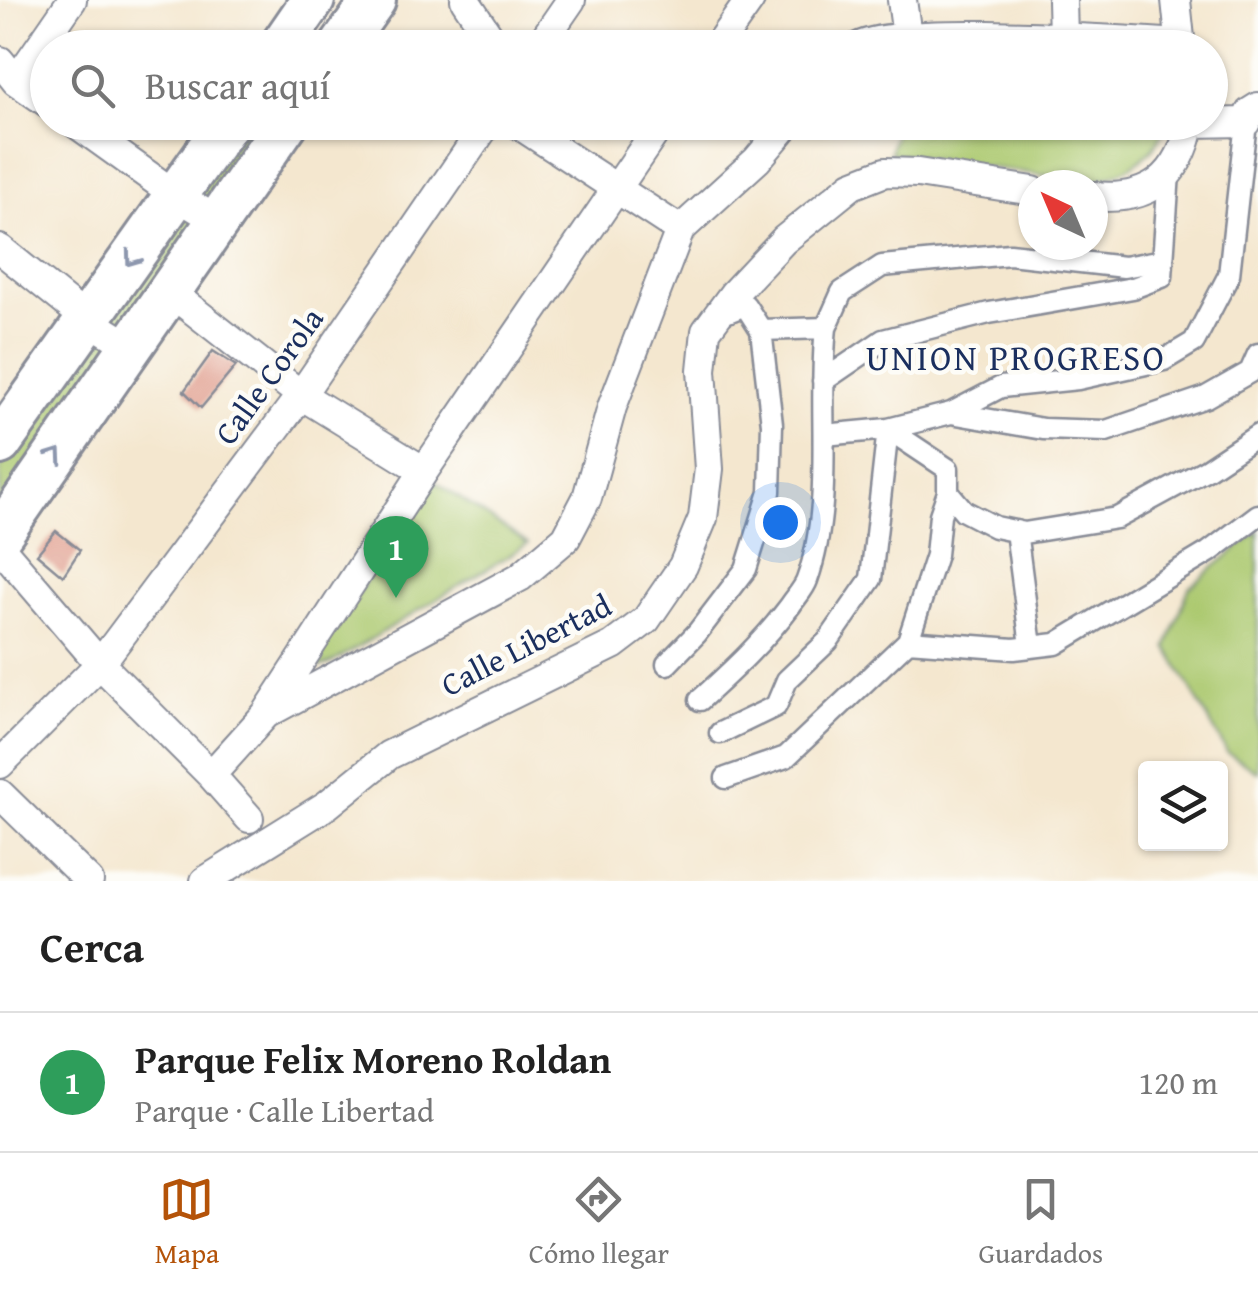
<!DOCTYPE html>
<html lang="es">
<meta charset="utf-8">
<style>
:root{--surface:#fff;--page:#f2f2f2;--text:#222;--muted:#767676;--line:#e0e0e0;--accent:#b45309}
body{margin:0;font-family:"Gentium Book Plus",serif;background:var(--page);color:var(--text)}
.controls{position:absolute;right:30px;bottom:30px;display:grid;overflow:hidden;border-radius:10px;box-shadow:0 2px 8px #0004}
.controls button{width:90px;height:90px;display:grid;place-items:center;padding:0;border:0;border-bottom:2px solid var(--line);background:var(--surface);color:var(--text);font:50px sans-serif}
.compass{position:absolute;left:1018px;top:170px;width:90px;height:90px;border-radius:50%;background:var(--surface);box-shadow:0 2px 8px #0004;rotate:316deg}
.you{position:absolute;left:780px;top:522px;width:35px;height:35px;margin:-25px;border:8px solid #fff;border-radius:50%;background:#1a73e8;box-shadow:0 0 0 15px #1a73e833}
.badge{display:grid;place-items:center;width:65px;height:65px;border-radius:50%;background:var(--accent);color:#fff;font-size:32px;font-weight:700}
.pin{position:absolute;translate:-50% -82px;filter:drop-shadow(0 2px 5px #0008)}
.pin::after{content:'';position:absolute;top:52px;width:35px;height:30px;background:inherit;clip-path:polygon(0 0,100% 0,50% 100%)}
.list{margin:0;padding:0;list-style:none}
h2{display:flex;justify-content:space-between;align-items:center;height:130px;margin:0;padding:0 40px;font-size:42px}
h2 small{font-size:32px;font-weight:400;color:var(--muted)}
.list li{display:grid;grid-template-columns:65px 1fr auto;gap:30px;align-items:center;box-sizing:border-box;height:140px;padding:0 40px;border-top:2px solid var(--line)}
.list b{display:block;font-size:38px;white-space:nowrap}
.list p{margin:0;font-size:32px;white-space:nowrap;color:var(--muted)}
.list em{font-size:32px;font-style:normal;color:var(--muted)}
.icon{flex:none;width:55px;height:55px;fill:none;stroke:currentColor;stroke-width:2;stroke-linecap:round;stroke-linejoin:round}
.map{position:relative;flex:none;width:1258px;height:881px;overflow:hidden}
.search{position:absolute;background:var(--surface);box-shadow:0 2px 8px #0004;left:30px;right:30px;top:30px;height:110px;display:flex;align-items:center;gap:25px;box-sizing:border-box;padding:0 35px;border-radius:55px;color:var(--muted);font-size:38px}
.sheet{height:270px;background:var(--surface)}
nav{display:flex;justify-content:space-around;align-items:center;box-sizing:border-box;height:140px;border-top:2px solid var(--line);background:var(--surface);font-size:28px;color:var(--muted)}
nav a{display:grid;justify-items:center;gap:5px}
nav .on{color:var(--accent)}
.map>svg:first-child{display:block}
.green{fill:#acc970;stroke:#647c67;stroke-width:2.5}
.building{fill:#dd9382}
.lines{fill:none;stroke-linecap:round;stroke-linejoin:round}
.pedestrian-casing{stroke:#888b96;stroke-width:25}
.minor-casing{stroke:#888b96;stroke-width:32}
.primary-casing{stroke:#888b96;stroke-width:48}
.pedestrian{stroke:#fff;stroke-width:20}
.minor{stroke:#fff;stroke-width:28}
.primary{stroke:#fff;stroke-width:42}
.oneway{stroke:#8d97ae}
.labels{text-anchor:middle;stroke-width:9;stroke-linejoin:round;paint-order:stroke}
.street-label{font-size:32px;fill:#1b2f5e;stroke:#fdfcf7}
.neighbourhood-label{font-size:35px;letter-spacing:2.5px;fill:#1b2f5e;stroke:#fdfcf7}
</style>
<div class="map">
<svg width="1258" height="881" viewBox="0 0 1258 881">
<rect width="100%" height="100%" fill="#fdfcf7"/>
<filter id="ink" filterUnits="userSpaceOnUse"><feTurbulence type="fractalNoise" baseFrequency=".01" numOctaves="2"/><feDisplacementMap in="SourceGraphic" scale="20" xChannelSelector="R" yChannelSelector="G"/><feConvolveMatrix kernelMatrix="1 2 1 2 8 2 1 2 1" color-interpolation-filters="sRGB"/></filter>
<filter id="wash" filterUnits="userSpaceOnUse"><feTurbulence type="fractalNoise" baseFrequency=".0048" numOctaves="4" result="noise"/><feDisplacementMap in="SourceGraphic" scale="40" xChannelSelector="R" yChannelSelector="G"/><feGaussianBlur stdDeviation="2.25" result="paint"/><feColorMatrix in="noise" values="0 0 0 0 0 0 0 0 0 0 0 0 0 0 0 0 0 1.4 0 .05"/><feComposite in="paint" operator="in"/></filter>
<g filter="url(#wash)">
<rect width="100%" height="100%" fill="#f4e7cf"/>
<path class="green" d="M244,123h24l-268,380v-35z
M897,123v-1l270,1c-12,35 -48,56 -84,58l-193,-28z
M436,482l92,62 -198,120 -12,3 -4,-3 1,-11z
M1258,531v241l-31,-20 -60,-105 22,-59z"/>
<g id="blocks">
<path class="building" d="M213,351l23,15 -35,42 -17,-17z
M56,531l24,19 -17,26 -26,-22z"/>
</g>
</g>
<g filter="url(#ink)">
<use href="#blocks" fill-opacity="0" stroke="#888b96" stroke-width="2.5"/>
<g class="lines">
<defs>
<path id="pedestrian" d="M826,328l16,-36 40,-26 128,-12 114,13 39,-7
M823,381l60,-41 106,-27 144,-25 29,-11 7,-104
M951,413l50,-26 77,-8 86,-19 30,-18 35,-67 17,-153
M824,435l64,-6 60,40v23l16,19 31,16 29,6 93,-15 90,-49 51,-34
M1016,531l15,115
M908,641l106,8 42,-5 153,-92 49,-37
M667,664l30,-31 49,-64 24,-77 2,-68 -11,-94 -16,-25 -27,11
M700,700c33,-30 63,-58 90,-94 5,-8 14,-17 17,-26 28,-78 10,-171 19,-252l-65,2
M720,733l56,-27 11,-26 41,-39 43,-62 17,-150 63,-16 92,16 63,2 100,-34 44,-25 8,-18
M726,778l60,-21 122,-116 28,-86 4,-40 8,-23"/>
<path id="minor" d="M465,0l32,48
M902,0l5,36
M1062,0l1,37
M1176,0l5,48
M538,48l33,-48
M716,48l34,-48
M856,48c36,-25 270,-7 324,-4
M0,61l16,20 32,22
M16,81l56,-81
M74,122l103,74 41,25
M515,122l165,108
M1191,123l55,-1 4,-10 8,-5
M1093,196c56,6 87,-19 98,-74
M0,249l88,71 43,27
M170,292l131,103 123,76
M0,547l100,117 111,111 38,43
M266,714l254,-137 46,-39 21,-40 25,-91 68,-177 77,-70 32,-38
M0,764l100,-100 201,-269 187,-273
M211,775l55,-61 158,-243 238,-349
M0,794l89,87
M205,881l122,-76 62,-50 224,-110 33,-25 37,-54 20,-48 6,-49 -7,-99 4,-39 28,-38 50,-53 68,-55 33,-13 33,1 115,18"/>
<path id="primary" d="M280,48l33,-48
M340,48l34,-48
M0,443l228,-321
M0,535l287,-413"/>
</defs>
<use href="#pedestrian" class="pedestrian-casing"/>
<use href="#minor" class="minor-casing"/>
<use href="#primary" class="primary-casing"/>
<use href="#pedestrian" class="pedestrian"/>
<use href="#minor" class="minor"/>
<use href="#primary" class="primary"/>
</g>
<defs><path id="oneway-chevron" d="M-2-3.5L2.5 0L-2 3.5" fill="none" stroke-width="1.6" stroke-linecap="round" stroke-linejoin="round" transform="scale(2.5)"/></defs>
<g class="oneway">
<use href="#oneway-chevron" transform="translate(132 259) rotate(126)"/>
<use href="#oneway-chevron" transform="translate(56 455) rotate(-55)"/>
</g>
</g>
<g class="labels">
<g class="street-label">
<text transform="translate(269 376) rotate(-54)" y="11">Calle Corola</text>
<text transform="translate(526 645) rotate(-27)" y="11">Calle Libertad</text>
</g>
<g class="neighbourhood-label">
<text x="1016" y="370">UNION PROGRESO</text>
</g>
</g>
</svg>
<div class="controls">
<button><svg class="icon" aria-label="layers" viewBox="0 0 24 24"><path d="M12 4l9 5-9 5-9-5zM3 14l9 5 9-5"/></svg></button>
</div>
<svg class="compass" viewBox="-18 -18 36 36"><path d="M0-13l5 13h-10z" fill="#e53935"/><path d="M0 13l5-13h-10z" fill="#767676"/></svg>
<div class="you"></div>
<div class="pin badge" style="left:396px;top:598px;background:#2e9e5b">1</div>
<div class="search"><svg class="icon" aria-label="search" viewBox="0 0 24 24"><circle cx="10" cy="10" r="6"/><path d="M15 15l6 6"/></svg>Buscar aquí</div>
</div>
<section class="sheet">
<h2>Cerca<small></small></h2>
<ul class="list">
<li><span class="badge" style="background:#2e9e5b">1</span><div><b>Parque Felix Moreno Roldan</b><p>Parque · Calle Libertad</p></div><em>120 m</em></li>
</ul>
</section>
<nav>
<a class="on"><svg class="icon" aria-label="map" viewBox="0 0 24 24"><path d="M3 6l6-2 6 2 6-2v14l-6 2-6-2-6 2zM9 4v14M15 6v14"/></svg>Mapa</a>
<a><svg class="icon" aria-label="directions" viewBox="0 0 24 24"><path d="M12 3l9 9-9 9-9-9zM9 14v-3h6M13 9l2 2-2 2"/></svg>Cómo llegar</a>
<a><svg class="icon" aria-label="saved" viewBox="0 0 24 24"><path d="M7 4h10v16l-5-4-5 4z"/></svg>Guardados</a>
</nav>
